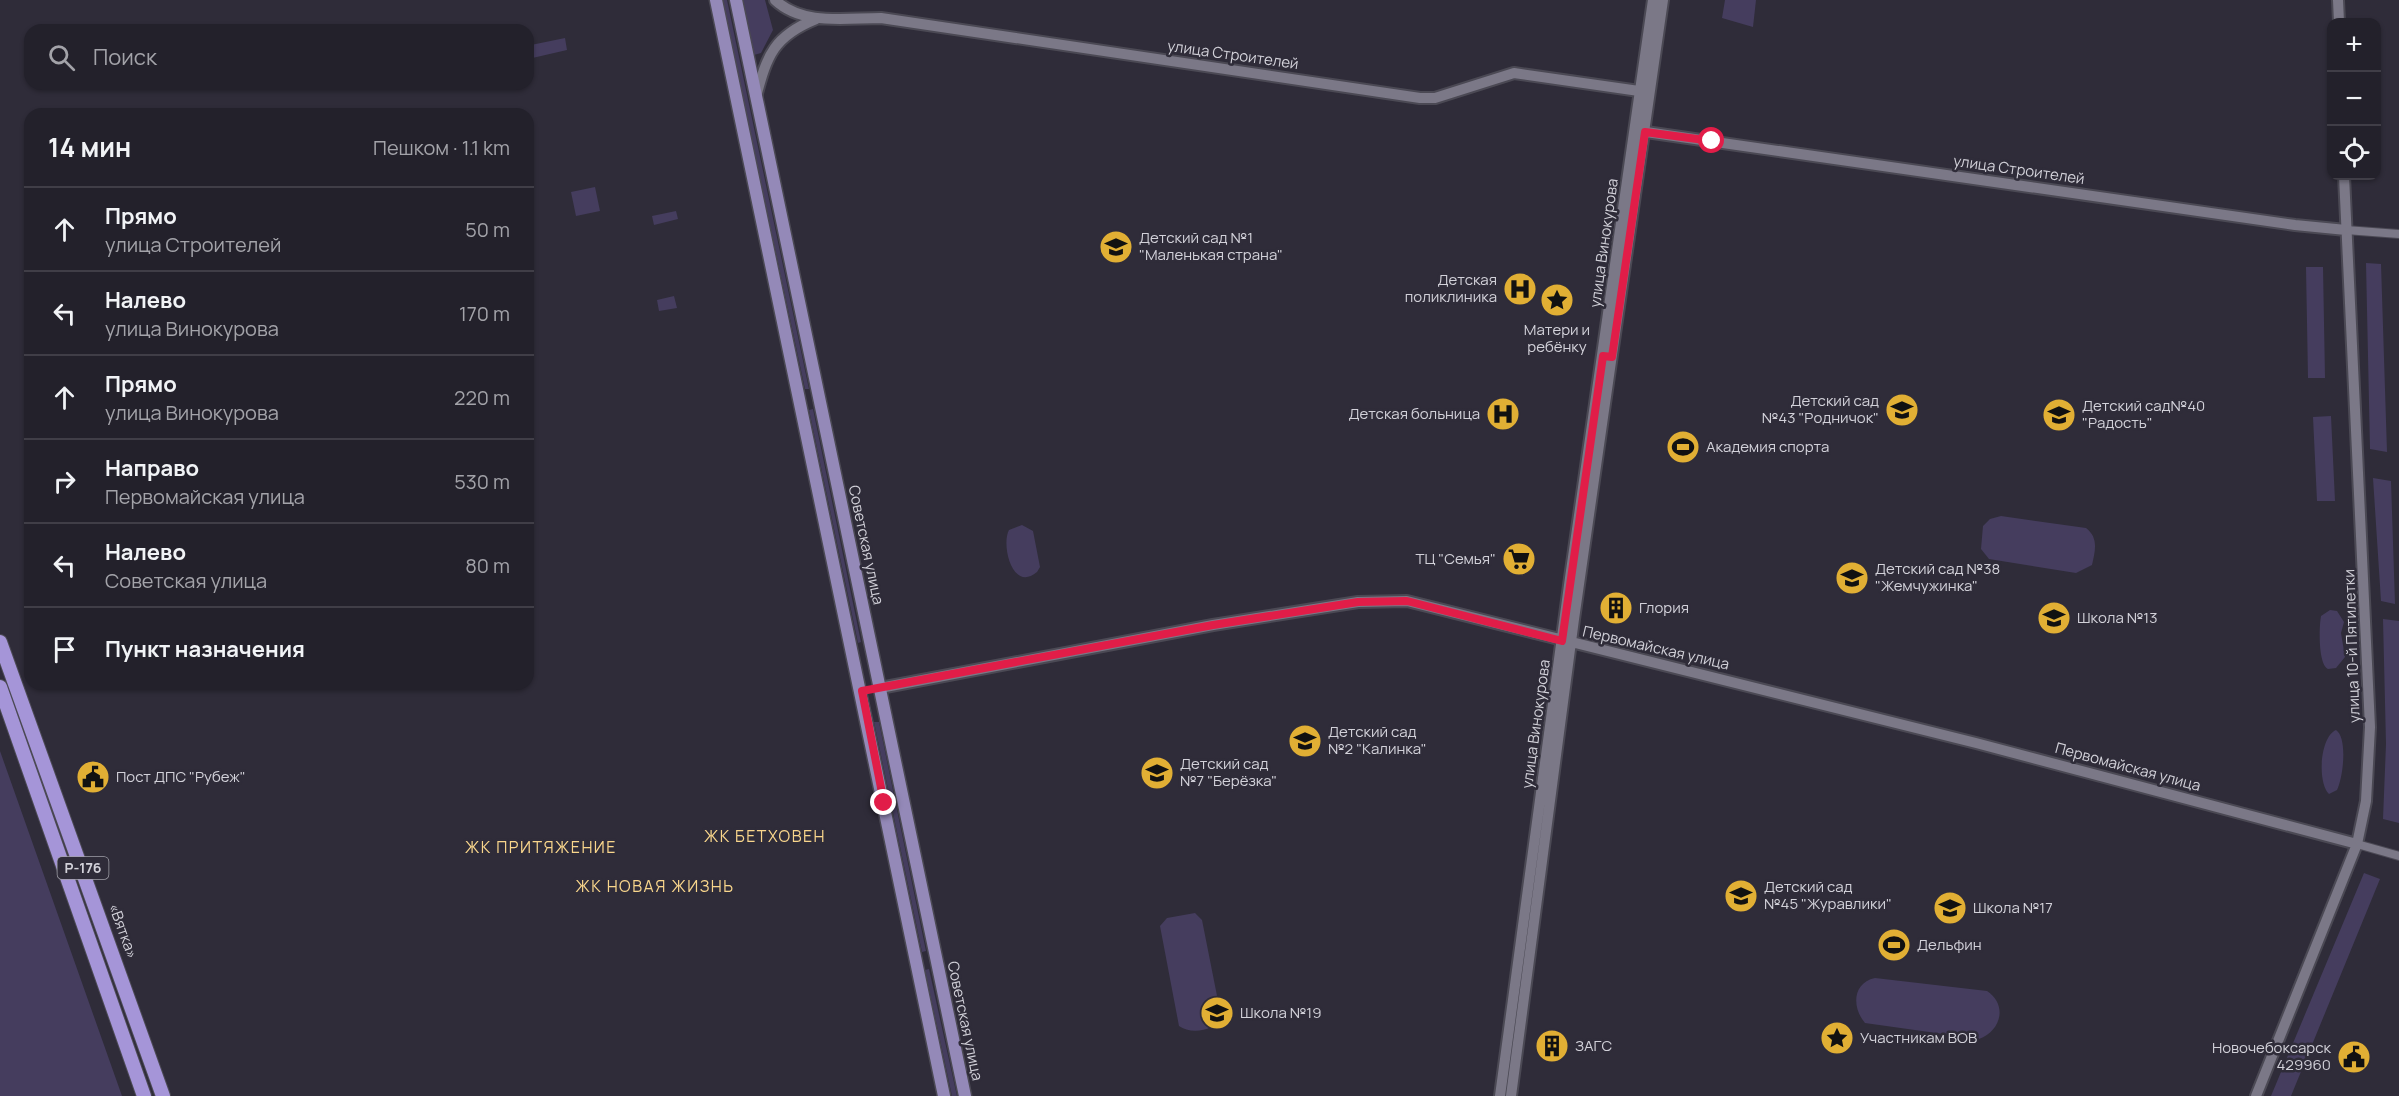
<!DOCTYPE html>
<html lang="ru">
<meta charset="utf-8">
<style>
:root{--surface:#23212b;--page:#2f2e37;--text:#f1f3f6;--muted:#a3a3a9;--line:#403e47}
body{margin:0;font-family:Manrope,sans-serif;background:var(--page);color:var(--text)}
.controls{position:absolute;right:18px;top:18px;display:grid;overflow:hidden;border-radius:12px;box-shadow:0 2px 4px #0004}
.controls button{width:54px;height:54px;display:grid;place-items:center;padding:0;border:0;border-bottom:2px solid var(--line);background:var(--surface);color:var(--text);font:30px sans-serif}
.stop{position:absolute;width:18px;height:18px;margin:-14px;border:4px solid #e11d48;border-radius:50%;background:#fff}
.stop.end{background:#e11d48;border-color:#fff;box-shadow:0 2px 6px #0008}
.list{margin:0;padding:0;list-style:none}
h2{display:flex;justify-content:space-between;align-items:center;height:78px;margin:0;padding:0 24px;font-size:26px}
h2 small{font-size:20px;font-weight:400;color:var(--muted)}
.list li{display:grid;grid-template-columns:39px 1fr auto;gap:18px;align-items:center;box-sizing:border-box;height:84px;padding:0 24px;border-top:2px solid var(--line)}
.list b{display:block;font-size:22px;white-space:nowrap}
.list p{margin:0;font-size:20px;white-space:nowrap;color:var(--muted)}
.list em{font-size:20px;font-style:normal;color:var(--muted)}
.icon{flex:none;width:33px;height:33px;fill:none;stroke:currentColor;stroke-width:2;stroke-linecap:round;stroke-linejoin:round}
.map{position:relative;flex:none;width:2399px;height:1096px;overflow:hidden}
.search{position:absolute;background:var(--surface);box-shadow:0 2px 4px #0004;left:24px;top:24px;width:510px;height:66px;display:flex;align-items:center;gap:15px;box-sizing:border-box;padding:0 21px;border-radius:18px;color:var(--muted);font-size:22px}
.panel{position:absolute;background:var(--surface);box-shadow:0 2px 4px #0004;left:24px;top:108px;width:510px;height:582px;border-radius:18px}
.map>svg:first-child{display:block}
.green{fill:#453d5e}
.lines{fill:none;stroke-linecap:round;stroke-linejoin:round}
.street-casing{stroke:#4b4954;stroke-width:10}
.secondary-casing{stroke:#4b4954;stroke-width:14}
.primary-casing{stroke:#4b4954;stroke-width:15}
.highway-casing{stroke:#4b4954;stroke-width:16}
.street{stroke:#7b7887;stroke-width:8}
.secondary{stroke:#7b7887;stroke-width:10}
.primary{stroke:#9489b8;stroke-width:12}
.highway{stroke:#a595d8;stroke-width:14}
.route{stroke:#e11d48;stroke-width:8}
.labels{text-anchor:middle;stroke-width:5;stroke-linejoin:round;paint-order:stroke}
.shield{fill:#2f2c39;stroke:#a1a0a9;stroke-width:1.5}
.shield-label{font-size:14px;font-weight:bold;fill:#d2d1d9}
.street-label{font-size:15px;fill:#d2d1d9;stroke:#2f2c39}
.poi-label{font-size:15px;fill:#d2d1d9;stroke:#2f2c39;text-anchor:start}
.neighbourhood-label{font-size:16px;letter-spacing:1.5px;fill:#f9d68c;stroke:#2f2c39}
</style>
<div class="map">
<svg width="2399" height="1096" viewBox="0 0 2399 1096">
<rect width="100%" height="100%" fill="#2f2c39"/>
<path class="green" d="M722,0h5l82,389h-4z
M742,0h23l8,30 -12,23 -7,2z
M1725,0h31l-3,27 -31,-9z
M565,38l2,12 -39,9v-19l3,5z
M595,187l5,24 -24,5 -5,-24z
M676,211l2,8 -24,6 -2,-9z
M2366,263l15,1 6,188 -17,-3z
M2306,267h17l2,111h-17z
M674,296l3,12 -18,3 -2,-11z
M813,409l48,233 -3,1 -49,-233z
M2331,416l4,85h-18l-4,-84z
M2373,478l18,3 4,123 -14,-3z
M2001,516l85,12c13,10 9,23 6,37l-16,8 -87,-14 -8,-10 2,-23 7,-7z
M1022,525l11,6 7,36 -3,5c-25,21 -36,-28 -28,-42z
M2330,610l7,1 7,11 -3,11 4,24 -9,11 -8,1c-10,-5 -9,-42 -7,-53z
M2383,619l16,2v202l-16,-4 3,-75z
M874,722h5l47,229 -4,1z
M2336,730c12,8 7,48 1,60l-8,4c-12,-12 -9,-57 7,-64z
M0,751l122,345h-122z
M2364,873l16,6 -89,217h-20z
M1195,913l7,7 19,96c-5,15 -30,19 -42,10l-19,-100 7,-8z
M929,969l28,127h-5l-27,-126z
M1875,978l112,13c21,14 14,40 -8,48l-114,-16c-13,-15 -13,-40 10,-45z"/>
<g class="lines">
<defs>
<path id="street" d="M2346,230l53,4
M2357,844l42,12"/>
<path id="secondary" d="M775,0c28,26 70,18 106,18l539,80h15l79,-25 132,19
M2338,0l1,22
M756,97c11,-42 18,-61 60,-78
M1639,131l656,94 51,5
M880,688l333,-63 145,-23 49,-1 569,142 381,101
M1500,1096l70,-518 83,-578
M1511,1096l63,-477 89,-619
M2256,1096l101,-252 9,-43 4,-74 -26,-551"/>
<path id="primary" d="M716,0l228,1096
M736,0l229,1096"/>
<path id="highway" d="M0,642l163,454
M0,687l144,409"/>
</defs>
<use href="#street" class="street-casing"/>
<use href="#secondary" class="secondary-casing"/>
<use href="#primary" class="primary-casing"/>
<use href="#highway" class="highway-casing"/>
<use href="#street" class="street"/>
<use href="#secondary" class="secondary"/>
<use href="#primary" class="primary"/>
<use href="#highway" class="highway"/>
</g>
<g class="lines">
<path class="route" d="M884,803l-22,-112 351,-66 145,-23 49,-1 155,40 41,-285 9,1 33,-225 67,9"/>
</g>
<defs>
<symbol id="school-disc" viewBox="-11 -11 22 22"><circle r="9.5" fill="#e1af34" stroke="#2f2c39"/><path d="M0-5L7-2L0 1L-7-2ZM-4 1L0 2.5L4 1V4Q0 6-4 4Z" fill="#111"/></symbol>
<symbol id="hospital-disc" viewBox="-11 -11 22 22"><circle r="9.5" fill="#e1af34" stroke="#2f2c39"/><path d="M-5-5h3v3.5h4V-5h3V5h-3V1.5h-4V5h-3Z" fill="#111"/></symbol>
<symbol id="sight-disc" viewBox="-11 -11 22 22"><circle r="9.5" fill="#e1af34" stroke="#2f2c39"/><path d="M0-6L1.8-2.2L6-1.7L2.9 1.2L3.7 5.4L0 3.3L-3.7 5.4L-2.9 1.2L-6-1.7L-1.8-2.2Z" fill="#111"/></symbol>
<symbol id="stadium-disc" viewBox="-11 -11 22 22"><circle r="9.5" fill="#e1af34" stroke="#2f2c39"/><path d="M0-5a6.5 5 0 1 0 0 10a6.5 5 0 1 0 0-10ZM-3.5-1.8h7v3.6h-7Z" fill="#111"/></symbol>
<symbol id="supermarket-disc" viewBox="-11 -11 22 22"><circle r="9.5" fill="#e1af34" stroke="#2f2c39"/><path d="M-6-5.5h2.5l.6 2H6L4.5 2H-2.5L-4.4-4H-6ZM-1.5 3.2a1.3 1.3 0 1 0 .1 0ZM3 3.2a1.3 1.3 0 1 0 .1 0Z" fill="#111"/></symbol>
<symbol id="building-disc" viewBox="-11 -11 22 22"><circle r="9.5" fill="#e1af34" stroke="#2f2c39"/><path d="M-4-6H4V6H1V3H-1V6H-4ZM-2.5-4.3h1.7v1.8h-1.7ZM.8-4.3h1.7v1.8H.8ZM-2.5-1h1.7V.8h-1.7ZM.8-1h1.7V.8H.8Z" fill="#111"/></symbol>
<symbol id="civic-disc" viewBox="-11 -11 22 22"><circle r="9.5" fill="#e1af34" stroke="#2f2c39"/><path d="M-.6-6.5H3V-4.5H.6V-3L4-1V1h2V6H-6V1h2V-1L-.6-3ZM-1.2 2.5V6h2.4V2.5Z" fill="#111"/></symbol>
</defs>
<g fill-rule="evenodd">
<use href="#school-disc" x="1097" y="228" width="38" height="38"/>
<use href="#hospital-disc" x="1501" y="270" width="38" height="38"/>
<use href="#sight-disc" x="1538" y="281" width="38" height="38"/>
<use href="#school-disc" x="1883" y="391" width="38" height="38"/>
<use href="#hospital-disc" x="1484" y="395" width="38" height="38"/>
<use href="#school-disc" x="2040" y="396" width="38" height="38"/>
<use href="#stadium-disc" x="1664" y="428" width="38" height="38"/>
<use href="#supermarket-disc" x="1500" y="540" width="38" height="38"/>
<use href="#school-disc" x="1833" y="559" width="38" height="38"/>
<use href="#building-disc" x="1597" y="589" width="38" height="38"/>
<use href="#school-disc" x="2035" y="599" width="38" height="38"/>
<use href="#school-disc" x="1286" y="722" width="38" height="38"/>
<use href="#school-disc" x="1138" y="754" width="38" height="38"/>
<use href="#civic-disc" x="74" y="758" width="38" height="38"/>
<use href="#school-disc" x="1722" y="877" width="38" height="38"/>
<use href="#school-disc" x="1931" y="889" width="38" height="38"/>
<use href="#stadium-disc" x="1875" y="926" width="38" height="38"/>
<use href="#school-disc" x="1198" y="994" width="38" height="38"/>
<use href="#sight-disc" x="1818" y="1019" width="38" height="38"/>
<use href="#building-disc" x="1533" y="1027" width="38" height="38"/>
<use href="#civic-disc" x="2335" y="1038" width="38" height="38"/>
</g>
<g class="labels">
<rect class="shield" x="57.5" y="857" width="51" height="22" rx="4.5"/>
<g class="shield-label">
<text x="83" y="873">Р-176</text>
</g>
<g class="street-label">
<text transform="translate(1233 55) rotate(8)" y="5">улица Строителей</text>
<text transform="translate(2019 170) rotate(8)" y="5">улица Строителей</text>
<text transform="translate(1604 243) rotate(-82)" y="5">улица Винокурова</text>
<text transform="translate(866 545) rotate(78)" y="5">Советская улица</text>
<text transform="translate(2352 646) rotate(-92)" y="5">улица 10-й Пятилетки</text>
<text transform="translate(1656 648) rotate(13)" y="5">Первомайская улица</text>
<text transform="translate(1536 724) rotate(-82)" y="5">улица Винокурова</text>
<text transform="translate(2128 767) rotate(15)" y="5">Первомайская улица</text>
<text transform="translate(123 931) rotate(70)" y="5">«Вятка»</text>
<text transform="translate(965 1021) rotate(78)" y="5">Советская улица</text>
</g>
<g class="poi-label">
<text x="1139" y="243">Детский сад №1<tspan x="1139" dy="17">"Маленькая страна"</tspan></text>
<text x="1497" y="285" text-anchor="end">Детская<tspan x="1497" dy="17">поликлиника</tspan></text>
<text x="1557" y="335" text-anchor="middle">Матери и<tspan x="1557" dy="17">ребёнку</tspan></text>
<text x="1879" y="406" text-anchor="end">Детский сад<tspan x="1879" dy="17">№43 "Родничок"</tspan></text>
<text x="2082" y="411">Детский сад№40<tspan x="2082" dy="17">"Радость"</tspan></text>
<text x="1480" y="419" text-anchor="end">Детская больница</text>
<text x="1706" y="452">Академия спорта</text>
<text x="1496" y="564" text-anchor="end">ТЦ "Семья"</text>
<text x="1875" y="574">Детский сад №38<tspan x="1875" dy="17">"Жемчужинка"</tspan></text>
<text x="1639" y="613">Глория</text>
<text x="2077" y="623">Школа №13</text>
<text x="1328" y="737">Детский сад<tspan x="1328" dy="17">№2 "Калинка"</tspan></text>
<text x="1180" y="769">Детский сад<tspan x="1180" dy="17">№7 "Берёзка"</tspan></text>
<text x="116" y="782">Пост ДПС "Рубеж"</text>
<text x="1764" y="892">Детский сад<tspan x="1764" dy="17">№45 "Журавлики"</tspan></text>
<text x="1973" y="913">Школа №17</text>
<text x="1917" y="950">Дельфин</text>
<text x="1240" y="1018">Школа №19</text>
<text x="1860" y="1043">Участникам ВОВ</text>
<text x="1575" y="1051">ЗАГС</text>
<text x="2331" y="1053" text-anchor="end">Новочебоксарск<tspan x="2331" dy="17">429960</tspan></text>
</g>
<g class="neighbourhood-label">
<text x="765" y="842">ЖК БЕТХОВЕН</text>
<text x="541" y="853">ЖК ПРИТЯЖЕНИЕ</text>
<text x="655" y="892">ЖК НОВАЯ ЖИЗНЬ</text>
</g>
</g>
</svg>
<div class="controls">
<button>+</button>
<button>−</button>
<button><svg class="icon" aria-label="locate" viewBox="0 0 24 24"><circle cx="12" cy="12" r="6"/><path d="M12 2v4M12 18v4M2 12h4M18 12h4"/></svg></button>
</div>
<div class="stop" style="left:1712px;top:141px"></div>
<div class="stop end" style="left:884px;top:803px"></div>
<div class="search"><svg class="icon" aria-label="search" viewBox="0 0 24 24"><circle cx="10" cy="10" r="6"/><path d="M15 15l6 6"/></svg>Поиск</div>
<section class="panel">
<h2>14 мин<small>Пешком · 1.1 km</small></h2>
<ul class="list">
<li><svg class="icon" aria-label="ahead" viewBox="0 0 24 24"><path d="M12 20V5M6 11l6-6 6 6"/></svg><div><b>Прямо</b><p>улица Строителей</p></div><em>50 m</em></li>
<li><svg class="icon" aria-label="left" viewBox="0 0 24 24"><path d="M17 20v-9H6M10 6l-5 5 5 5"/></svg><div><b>Налево</b><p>улица Винокурова</p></div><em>170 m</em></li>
<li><svg class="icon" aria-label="ahead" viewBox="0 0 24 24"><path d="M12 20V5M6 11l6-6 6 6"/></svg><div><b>Прямо</b><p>улица Винокурова</p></div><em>220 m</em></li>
<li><svg class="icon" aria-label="right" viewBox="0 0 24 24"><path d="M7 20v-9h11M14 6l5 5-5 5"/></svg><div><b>Направо</b><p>Первомайская улица</p></div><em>530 m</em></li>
<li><svg class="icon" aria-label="left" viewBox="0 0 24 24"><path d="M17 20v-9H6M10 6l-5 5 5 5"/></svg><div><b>Налево</b><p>Советская улица</p></div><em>80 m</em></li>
<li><svg class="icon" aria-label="arrive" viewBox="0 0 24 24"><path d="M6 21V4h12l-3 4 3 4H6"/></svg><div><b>Пункт назначения</b></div></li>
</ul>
</section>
</div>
